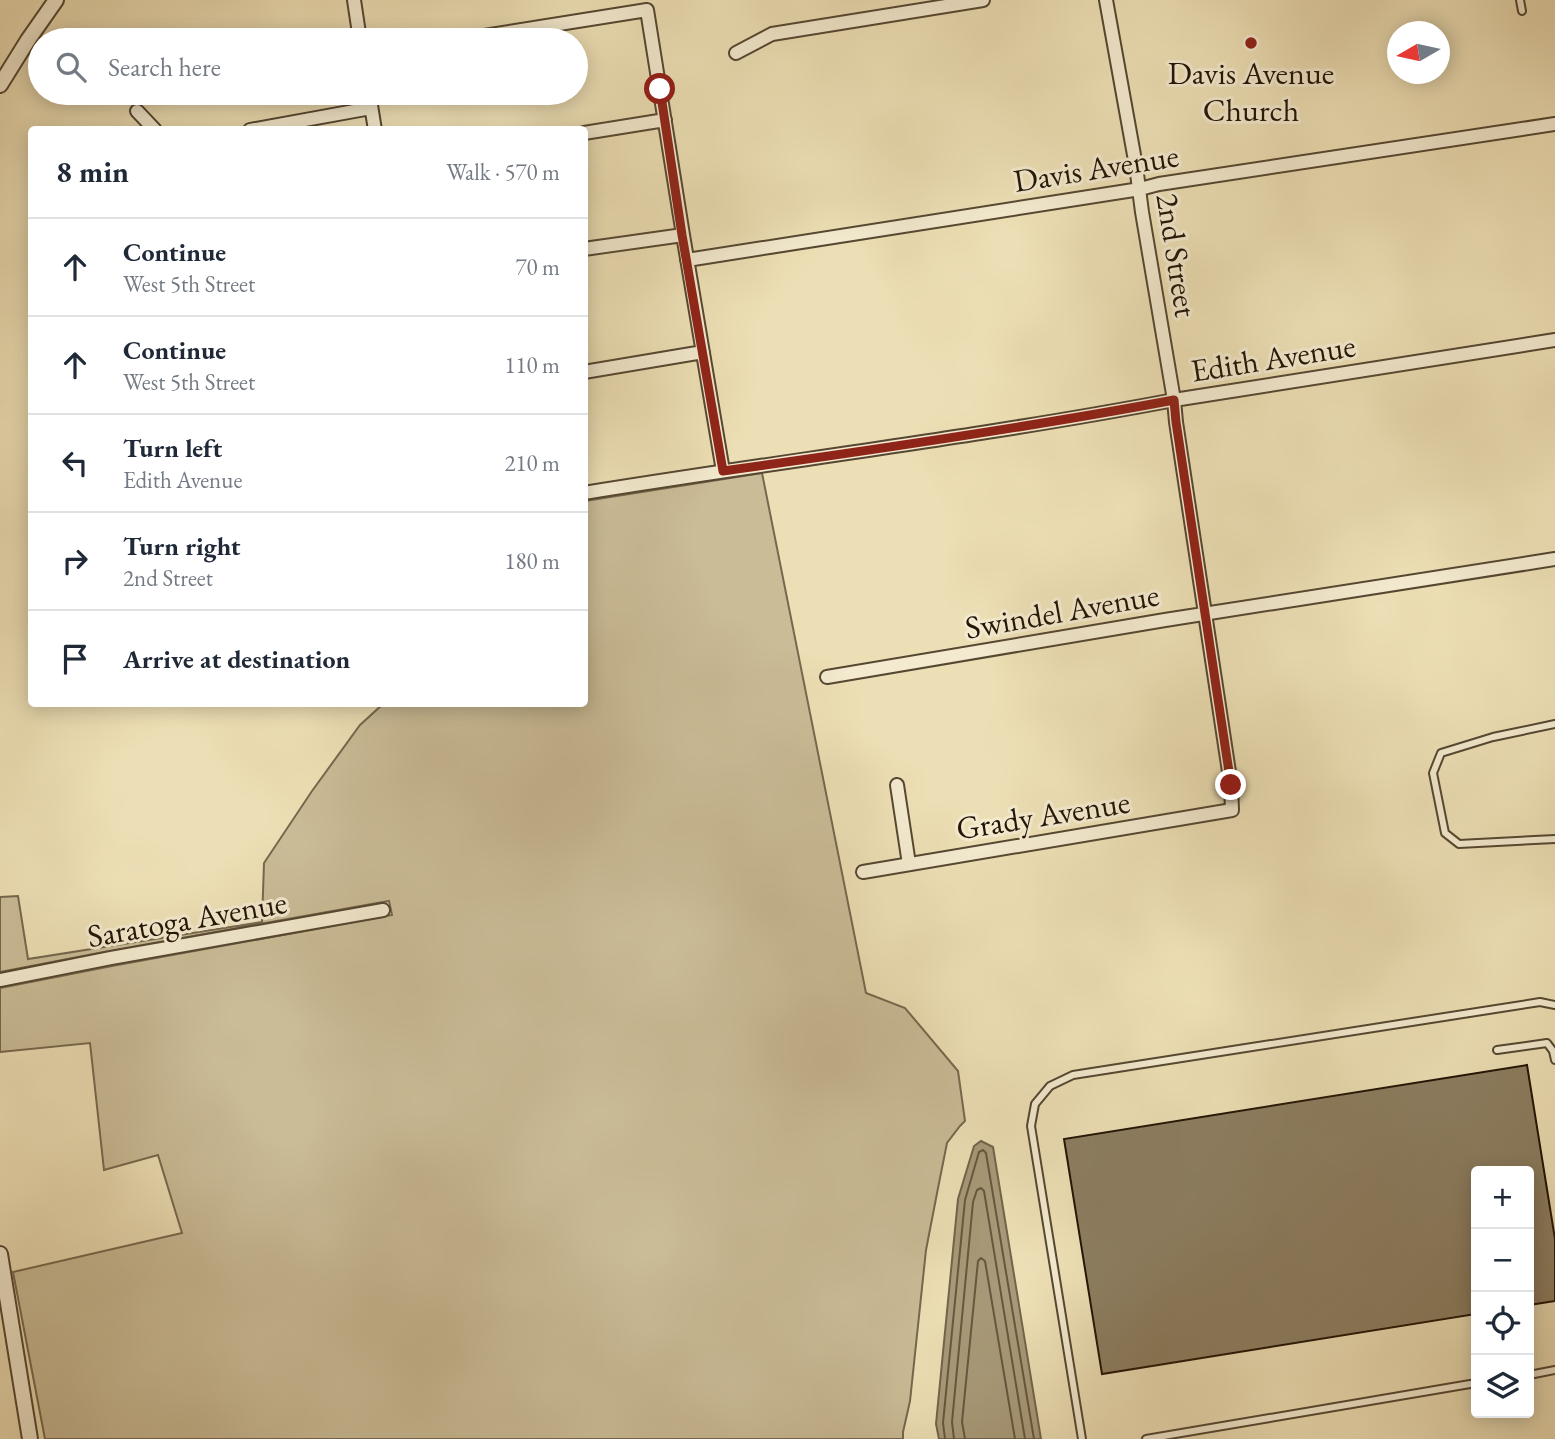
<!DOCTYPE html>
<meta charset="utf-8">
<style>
:root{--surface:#fff;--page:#f6f6f7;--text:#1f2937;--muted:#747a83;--line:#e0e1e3}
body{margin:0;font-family:"EB Garamond",serif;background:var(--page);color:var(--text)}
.controls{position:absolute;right:21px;bottom:21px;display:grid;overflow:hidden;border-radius:7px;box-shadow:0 4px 18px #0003}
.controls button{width:63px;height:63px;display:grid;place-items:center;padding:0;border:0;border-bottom:2px solid var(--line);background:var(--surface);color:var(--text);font:35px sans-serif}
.compass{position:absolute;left:1387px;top:21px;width:63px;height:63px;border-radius:50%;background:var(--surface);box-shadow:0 4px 18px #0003;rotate:261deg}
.stop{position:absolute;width:21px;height:21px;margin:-16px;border:5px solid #8f2418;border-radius:50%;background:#fff}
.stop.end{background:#8f2418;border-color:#fff;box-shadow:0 2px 7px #0008}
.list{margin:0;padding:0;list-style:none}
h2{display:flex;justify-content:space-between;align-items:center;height:91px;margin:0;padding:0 28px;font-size:30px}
h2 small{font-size:23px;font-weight:400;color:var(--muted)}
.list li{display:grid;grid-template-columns:46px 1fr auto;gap:21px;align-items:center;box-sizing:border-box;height:98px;padding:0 28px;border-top:2px solid var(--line)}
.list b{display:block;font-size:26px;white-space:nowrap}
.list p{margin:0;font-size:23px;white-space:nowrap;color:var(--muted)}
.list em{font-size:23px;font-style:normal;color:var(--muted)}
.icon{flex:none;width:38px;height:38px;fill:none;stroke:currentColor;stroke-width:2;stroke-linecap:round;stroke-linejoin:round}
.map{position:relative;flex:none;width:1555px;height:1439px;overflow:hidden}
.search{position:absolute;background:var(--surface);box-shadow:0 4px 18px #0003;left:28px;top:28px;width:560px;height:77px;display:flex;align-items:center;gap:18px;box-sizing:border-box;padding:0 24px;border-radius:38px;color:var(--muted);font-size:26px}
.panel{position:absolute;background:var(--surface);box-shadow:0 4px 18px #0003;left:28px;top:126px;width:560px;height:581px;border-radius:7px}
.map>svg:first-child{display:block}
.green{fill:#cabc97;stroke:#76684e;stroke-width:2}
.water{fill:#a89a79;stroke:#72644b;stroke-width:2}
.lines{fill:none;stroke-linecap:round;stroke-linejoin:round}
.shore{stroke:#65573f;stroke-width:2}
.building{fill:#8c7e61;stroke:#221405;stroke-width:2}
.service-casing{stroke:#554731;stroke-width:10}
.minor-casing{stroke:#554731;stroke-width:16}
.tertiary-casing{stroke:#554731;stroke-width:18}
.service{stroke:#f3eacf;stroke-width:6}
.minor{stroke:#f3eacf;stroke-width:12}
.tertiary{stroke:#f3eacf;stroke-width:14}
.route{stroke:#8f2418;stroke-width:9}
.poi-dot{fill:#8f2418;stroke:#f3eacf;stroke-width:2.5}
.labels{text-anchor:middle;stroke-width:6;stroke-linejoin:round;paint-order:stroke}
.poi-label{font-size:32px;fill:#221405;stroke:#f3eacf}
.street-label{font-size:32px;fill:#221405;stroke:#f3eacf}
</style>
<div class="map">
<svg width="1555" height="1439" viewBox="0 0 1555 1439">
<rect width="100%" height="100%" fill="#eddfb5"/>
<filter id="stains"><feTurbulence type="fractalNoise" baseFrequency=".00286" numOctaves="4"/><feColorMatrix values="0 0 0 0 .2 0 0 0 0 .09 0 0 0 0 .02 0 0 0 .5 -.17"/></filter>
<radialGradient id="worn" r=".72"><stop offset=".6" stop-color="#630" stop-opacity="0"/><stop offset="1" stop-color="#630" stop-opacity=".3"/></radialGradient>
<path class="green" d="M762,473l104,520 39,15 53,63 7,50 -5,5 -13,17 -8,40 -13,67 -16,151 -7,31v7h-858l-32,-167 169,-39 -24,-78 -54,15 -14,-127 -90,9v-64l112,-22 280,-51 -3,-14 -280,50 -109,21v-75l18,-1 10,63 234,-37 2,-59 48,-72 48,-66 23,-21h201l1,-203z"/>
<path class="water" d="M981,1141l12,6 48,292h-102l-3,-15 22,-225 16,-53z"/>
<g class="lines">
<path class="shore" d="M945,1439l-2,-16 22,-223 14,-48 4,-2 3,3 48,286
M954,1439l-2,-17 21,-220 4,-12 4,-2 3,3 41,248
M965,1439l-3,-17 16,-161 3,-3 4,3 30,178"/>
</g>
<path class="building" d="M1527,1065l28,174v62l-26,4v-134h-53v143l-374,60 -38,-235z"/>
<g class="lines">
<defs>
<path id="service" d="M1520,0l2,11
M1555,724l-62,13 -52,16 -8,20 12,60 14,11 96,-5
M1497,1050l50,-7 6,8 2,9
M1529,1375l26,-5
M1082,1439l-51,-313 4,-22 15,-18 23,-11 467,-73 15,3
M1146,1439l330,-56"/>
<path id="minor" d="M354,0l6,40
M459,40l188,-30 36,225 40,236
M736,53l36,-19 211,-34
M369,93l6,37
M137,111l18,19
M250,130l121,-22
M584,133l81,-13
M584,249l99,-14
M687,260l453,-71 19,-5 396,-60
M584,372l119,-20
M584,493c197,-32 395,-56 590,-93l381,-60
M827,677l338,-57 390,-61
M897,785l12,79
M863,872l369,-62 -1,-25 -55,-363 -2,-22 -32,-188 -6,-46 -30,-166
M0,980l111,-22 272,-48"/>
<path id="tertiary" d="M0,85l28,-45 28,-40
M0,1254l30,185"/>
</defs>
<use href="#service" class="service-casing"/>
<use href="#minor" class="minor-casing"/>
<use href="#tertiary" class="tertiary-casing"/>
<use href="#service" class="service"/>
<use href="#minor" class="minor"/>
<use href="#tertiary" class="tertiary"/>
</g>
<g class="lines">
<path class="route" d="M660,89l22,146 41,236c151,-21 302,-43 451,-71l2,22 55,363"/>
</g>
<circle class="poi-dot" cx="1251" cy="43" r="7"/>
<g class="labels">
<g class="poi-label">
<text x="1251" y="84">Davis Avenue<tspan x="1251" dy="37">Church</tspan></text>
</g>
<g class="street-label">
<text transform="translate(1096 168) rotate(-9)" y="11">Davis Avenue</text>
<text transform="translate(1177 255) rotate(81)" y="11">2nd Street</text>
<text transform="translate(1273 358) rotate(-9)" y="11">Edith Avenue</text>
<text transform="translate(1062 611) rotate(-10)" y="11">Swindel Avenue</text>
<text transform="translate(1043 815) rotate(-9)" y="11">Grady Avenue</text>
<text transform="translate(187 919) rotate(-10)" y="11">Saratoga Avenue</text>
</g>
</g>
<rect width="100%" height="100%" filter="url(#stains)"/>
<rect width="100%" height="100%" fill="url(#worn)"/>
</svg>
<div class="controls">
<button>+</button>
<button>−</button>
<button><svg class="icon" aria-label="locate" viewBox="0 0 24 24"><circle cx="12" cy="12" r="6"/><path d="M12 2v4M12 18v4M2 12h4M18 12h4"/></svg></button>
<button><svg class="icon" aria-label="layers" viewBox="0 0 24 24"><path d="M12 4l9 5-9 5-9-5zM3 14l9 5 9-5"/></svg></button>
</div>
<svg class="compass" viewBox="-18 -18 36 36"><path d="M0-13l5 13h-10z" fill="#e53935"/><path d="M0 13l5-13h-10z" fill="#747a83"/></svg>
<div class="stop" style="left:660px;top:89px"></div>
<div class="stop end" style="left:1231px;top:785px"></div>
<div class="search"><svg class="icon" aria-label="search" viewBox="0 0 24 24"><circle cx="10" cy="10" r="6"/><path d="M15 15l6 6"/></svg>Search here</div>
<section class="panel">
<h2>8 min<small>Walk · 570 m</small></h2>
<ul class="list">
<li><svg class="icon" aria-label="ahead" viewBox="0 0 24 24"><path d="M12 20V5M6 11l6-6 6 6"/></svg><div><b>Continue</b><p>West 5th Street</p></div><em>70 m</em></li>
<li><svg class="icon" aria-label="ahead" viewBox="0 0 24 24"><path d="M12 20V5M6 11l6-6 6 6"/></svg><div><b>Continue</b><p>West 5th Street</p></div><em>110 m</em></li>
<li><svg class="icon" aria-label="left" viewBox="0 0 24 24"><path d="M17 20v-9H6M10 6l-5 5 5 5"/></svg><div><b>Turn left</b><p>Edith Avenue</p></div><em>210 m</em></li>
<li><svg class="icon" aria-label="right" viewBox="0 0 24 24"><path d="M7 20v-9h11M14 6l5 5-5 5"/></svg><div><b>Turn right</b><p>2nd Street</p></div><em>180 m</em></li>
<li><svg class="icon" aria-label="arrive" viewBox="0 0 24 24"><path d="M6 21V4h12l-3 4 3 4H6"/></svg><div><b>Arrive at destination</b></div></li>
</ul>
</section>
</div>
